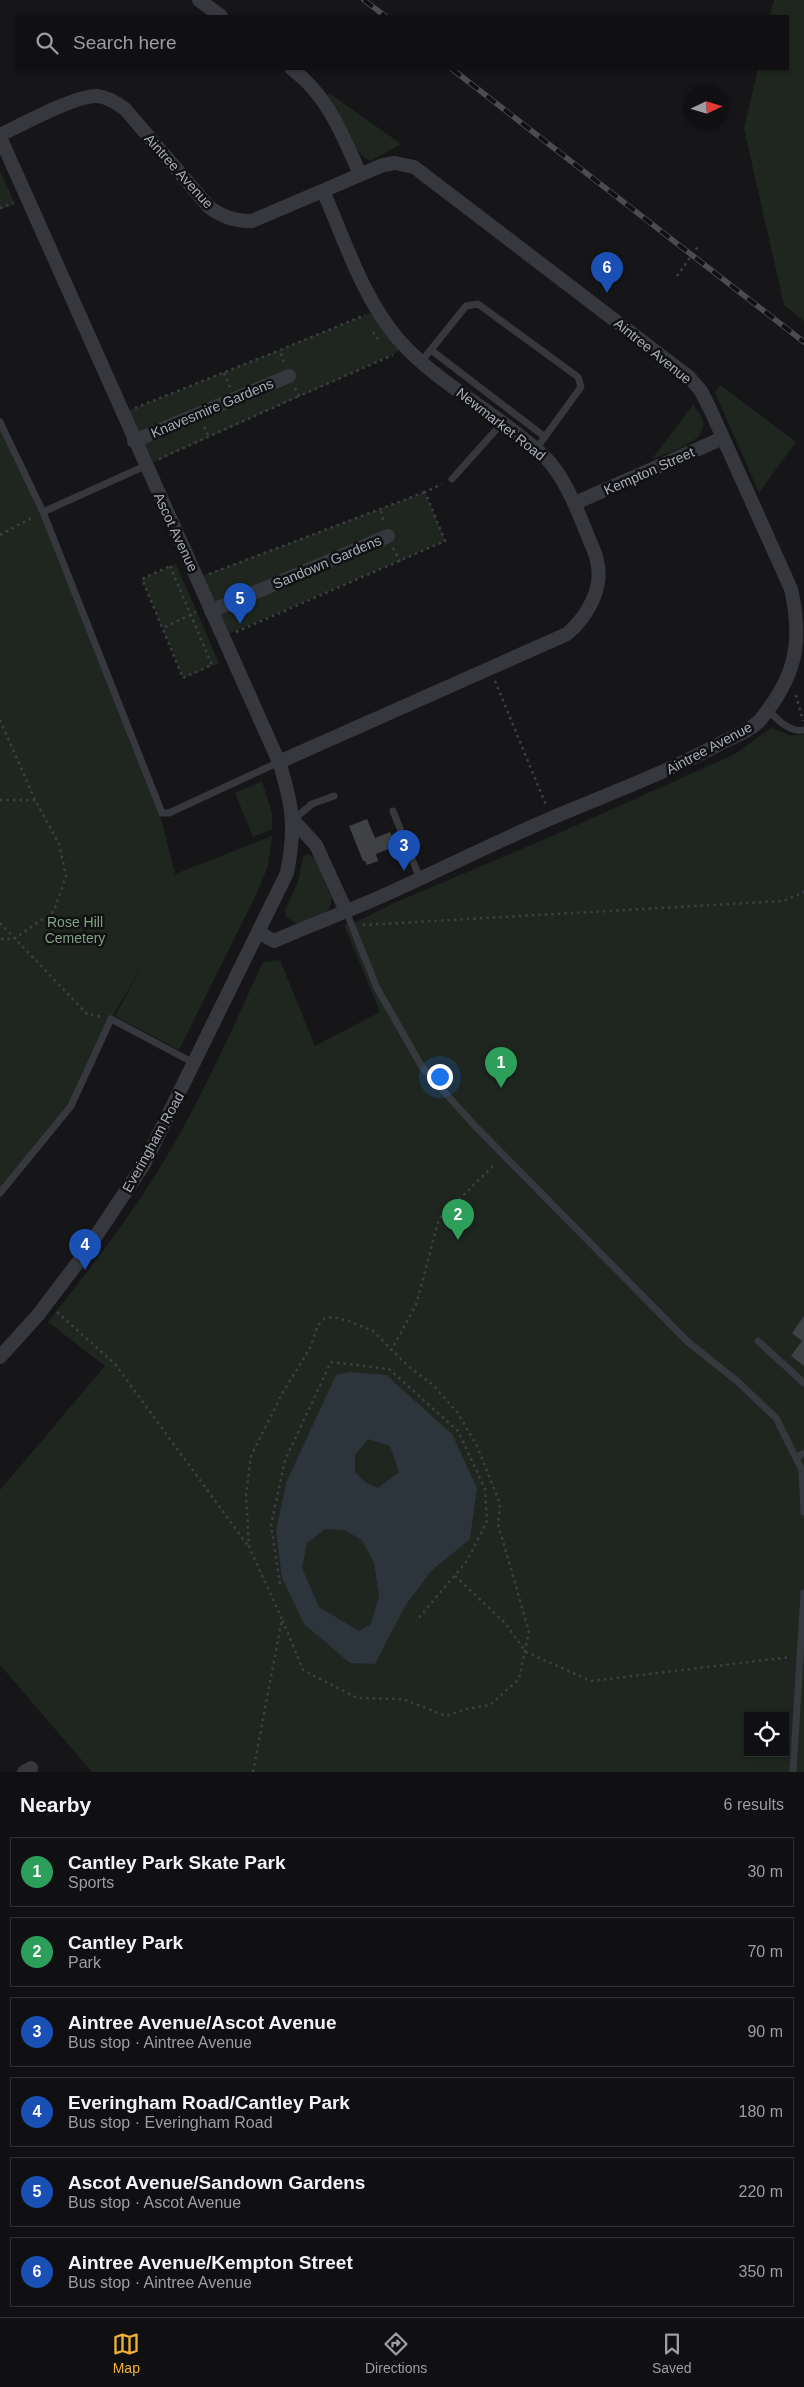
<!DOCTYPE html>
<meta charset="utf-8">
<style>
:root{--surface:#101012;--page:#1e1e20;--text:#f1f3f6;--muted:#9c9d9f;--line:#303032;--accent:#f2b134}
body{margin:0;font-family:Arial,sans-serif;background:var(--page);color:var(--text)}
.controls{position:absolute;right:15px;bottom:15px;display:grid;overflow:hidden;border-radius:0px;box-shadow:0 1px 4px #0004}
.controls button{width:45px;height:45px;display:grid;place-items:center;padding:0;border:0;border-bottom:1px solid var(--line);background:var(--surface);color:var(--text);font:25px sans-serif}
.compass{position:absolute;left:684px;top:85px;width:45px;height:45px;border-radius:50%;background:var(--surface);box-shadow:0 1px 4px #0004;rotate:86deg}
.you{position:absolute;left:439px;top:1076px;width:18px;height:18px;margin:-12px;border:4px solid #fff;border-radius:50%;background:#1a73e8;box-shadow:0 0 0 8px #1a73e833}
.badge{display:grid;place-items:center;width:32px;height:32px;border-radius:50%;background:var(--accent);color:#fff;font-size:16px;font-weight:700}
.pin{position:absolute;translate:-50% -41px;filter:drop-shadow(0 1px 2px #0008)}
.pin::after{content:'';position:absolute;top:26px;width:18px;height:15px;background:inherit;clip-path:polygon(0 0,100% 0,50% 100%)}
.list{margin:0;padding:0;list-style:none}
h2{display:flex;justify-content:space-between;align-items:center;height:65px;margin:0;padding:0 20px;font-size:21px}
h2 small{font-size:16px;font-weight:400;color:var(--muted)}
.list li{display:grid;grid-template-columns:32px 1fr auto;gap:15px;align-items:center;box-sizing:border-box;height:70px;margin:0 10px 10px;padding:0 10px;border:1px solid var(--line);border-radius:0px}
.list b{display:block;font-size:19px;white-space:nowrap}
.list p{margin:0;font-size:16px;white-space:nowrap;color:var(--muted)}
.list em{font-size:16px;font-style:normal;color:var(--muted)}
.icon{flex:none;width:28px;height:28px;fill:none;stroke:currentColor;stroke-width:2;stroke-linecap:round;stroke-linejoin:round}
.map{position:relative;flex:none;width:804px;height:1772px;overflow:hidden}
.search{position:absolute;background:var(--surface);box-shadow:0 1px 4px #0004;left:15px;right:15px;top:15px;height:55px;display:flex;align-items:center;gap:12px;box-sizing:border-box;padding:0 18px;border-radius:0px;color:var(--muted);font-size:19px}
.sheet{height:545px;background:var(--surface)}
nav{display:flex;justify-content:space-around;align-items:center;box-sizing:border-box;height:70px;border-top:1px solid var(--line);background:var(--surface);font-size:14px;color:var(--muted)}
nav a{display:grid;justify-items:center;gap:2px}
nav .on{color:var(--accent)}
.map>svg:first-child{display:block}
.green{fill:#1e261f;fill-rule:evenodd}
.water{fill:#2c353c;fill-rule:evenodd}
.building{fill:#404145}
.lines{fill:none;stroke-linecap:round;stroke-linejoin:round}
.path{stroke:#3d3f44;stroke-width:2.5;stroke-dasharray:2.5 4;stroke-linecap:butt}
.service{stroke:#37383d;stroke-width:7}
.minor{stroke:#37383d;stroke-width:14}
.rail-casing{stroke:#4a4c52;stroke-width:5.5}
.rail{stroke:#111113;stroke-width:4;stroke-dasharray:11;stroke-linecap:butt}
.labels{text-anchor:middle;stroke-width:5;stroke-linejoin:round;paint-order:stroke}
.street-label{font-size:14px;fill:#a8adb8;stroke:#111113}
.park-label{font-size:14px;fill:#7fa381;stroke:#111113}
</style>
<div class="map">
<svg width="804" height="1772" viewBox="0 0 804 1772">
<rect width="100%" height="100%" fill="#161618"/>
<path class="green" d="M774,0h30v321l-20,-16 -40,-176 14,-60h30v-53h-18z
M329,93l72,51 -30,17c-20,-8 -34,-46 -44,-65z
M0,171l15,33 -15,6z
M378,310l27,36 -13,9 -247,111 -22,-53z
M720,385l76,57 -37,51 -44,-101z
M693,405c3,4 7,9 9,13 10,23 -35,35 -50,41z
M0,422l43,90 115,294 17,68 97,-38 -4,30 -12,29 -77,155 -64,-34 28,-52 -32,55 -40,87 -71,86z
M425,492l20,49 -223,96 -25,-59z
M176,564l43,99 -36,15 -41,-99z
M771,728l19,7h14v1037h-712l-92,-107v-175l105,-124 -57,-44c44,-56 88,-112 123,-173 35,-60 63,-124 92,-187l17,-2 35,86 65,-34 -36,-87 12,-3 38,-19 156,-66 185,-83zM748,1716h37v37h-37z
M262,781l10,32v16l-19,8 -18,-44z
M308,854l7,5 17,40 -4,13 -30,13 -12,-8 -1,-7 13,-28 5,-25z"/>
<path class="water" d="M349,1372l37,3 66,59 25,54 -7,51 -39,32 -26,35 -30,58 -25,-1 -46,-39 -22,-46 -6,-46 10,-49 50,-108zM368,1439l22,7 9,26 -21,16 -12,-5 -11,-11v-17zM325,1529l19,1 18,10 12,23 5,33 -8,28 -12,7 -40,-24 -17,-39 5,-25z"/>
<path class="building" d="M367,819l8,19 15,-6 6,14 -20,8 2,7 -11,4 -2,-4h-2l-14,-35z
M804,1316v50l-13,-10 11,-15 -10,-8z"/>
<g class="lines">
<path class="path" d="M0,208l13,-5
M677,276l22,-31
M373,332l7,10
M284,362l-4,-12 85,-35
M224,373l6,14
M295,388l4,8 94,-41
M135,408l145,-58
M204,427l5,10
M159,459l140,-63
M381,511l3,13
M0,535l33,-18
M393,548l7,14
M170,566l42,99 -29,13 -41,-99z
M209,574l216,-82
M165,627l31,-15
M236,632l209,-91 -20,-49 17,-8
M495,681l51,124
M796,695l7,26
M0,720l35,80 24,44 7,32 -12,35 -40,28h-14
M0,800h35
M0,923l87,91 15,3
M363,925l420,-24 21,-9
M57,1312l58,52 134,183
M391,1351l25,-46 23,-86 57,-56
M455,1576l50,47 21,29 65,29 200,-24
M280,1584l-9,-59 14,-65 46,-98 58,7 69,62 27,58 2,32 -20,40 -51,60
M253,1772l29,-153 -33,-72 -3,-52 5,-39 31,-62 29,-48 7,-21 6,-6 9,-2 16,4 24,10 35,35 25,19 24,27 20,34 23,58 -2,20 31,108 -10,47 -29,26 -24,4 -20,7 -43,-17 -46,-1 -54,-28 -21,-51"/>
<path class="service" d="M431,350l114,87
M421,362l45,-56 12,-2 100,73 3,10 -45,62
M0,422l43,90 119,301h7l110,-51
M452,479l51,-57
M43,512l102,-46
M768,710c9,9 22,23 36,20
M393,811l27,68
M293,820l19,-16 22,-8
M346,911l31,77 45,79 52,58 214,217 49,39 39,37 26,52 2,42
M0,1193l71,-87 40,-87 83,44
M758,1341l46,42
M796,1458l8,-5
M793,1772l11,-179"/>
<path class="minor" d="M199,0l22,16
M292,69c36,27 50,65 68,105
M0,135c21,-10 76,-40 97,-39 11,1 19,6 28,13l84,98c14,10 25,14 43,14l131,-56 12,-2 19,4 275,210 12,14 10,20 80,178c12,53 5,87 -30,130 -9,11 -26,17 -38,23 -55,30 -112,51 -169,75 -56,24 -110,51 -165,76 -37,17 -77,31 -115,48l-16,-9
M0,137l279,625c14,44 17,66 8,111l-143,291 -62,93 -44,58 -38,42
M134,441l155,-65
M575,503l148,-65
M211,611l177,-75
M279,762l288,-128c20,-17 37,-46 30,-73 -1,-7 -5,-15 -8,-22 -10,-25 -20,-52 -37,-74 -10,-13 -24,-22 -36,-32 -39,-31 -86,-57 -118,-94 -36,-42 -53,-99 -75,-148
M293,820l23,25 30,66
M24,1772l7,-4"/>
<defs>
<path id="rail" d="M364,0l21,16
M452,69l352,273"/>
</defs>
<use href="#rail" class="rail-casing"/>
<use href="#rail" class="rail"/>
</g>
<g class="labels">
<g class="street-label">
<text transform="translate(179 171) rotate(48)" y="5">Aintree Avenue</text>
<text transform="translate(653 351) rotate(39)" y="5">Aintree Avenue</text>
<text transform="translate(212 408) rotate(-23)" y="5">Knavesmire Gardens</text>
<text transform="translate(501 424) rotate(38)" y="5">Newmarket Road</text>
<text transform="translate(649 471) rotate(-24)" y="5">Kempton Street</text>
<text transform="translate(176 532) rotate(65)" y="5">Ascot Avenue</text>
<text transform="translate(327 562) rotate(-23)" y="5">Sandown Gardens</text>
<text transform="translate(709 748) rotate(-28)" y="5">Aintree Avenue</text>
<text transform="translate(153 1142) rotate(-61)" y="5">Everingham Road</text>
</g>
<g class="park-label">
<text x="75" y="927">Rose Hill<tspan x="75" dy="16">Cemetery</tspan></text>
</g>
</g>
</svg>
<div class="controls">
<button><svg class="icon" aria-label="locate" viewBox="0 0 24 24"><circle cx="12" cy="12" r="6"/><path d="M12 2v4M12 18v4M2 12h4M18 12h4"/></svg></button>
</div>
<svg class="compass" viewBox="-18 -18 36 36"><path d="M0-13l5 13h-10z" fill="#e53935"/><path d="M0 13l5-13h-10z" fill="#9c9d9f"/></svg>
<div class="you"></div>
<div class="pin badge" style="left:501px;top:1088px;background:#2e9e5b">1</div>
<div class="pin badge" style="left:458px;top:1240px;background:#2e9e5b">2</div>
<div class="pin badge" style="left:404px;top:871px;background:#1a4fb4">3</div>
<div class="pin badge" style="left:85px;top:1270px;background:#1a4fb4">4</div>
<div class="pin badge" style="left:240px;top:624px;background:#1a4fb4">5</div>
<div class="pin badge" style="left:607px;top:293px;background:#1a4fb4">6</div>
<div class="search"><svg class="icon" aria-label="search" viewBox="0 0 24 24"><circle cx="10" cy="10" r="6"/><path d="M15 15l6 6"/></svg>Search here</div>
</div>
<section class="sheet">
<h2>Nearby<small>6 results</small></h2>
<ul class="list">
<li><span class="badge" style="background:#2e9e5b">1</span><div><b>Cantley Park Skate Park</b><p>Sports</p></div><em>30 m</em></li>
<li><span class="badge" style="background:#2e9e5b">2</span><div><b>Cantley Park</b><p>Park</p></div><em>70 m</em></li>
<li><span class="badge" style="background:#1a4fb4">3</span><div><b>Aintree Avenue/Ascot Avenue</b><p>Bus stop · Aintree Avenue</p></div><em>90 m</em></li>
<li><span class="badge" style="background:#1a4fb4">4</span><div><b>Everingham Road/Cantley Park</b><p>Bus stop · Everingham Road</p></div><em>180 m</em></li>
<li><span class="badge" style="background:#1a4fb4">5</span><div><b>Ascot Avenue/Sandown Gardens</b><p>Bus stop · Ascot Avenue</p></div><em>220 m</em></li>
<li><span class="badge" style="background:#1a4fb4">6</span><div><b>Aintree Avenue/Kempton Street</b><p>Bus stop · Aintree Avenue</p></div><em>350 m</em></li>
</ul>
</section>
<nav>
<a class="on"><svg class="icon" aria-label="map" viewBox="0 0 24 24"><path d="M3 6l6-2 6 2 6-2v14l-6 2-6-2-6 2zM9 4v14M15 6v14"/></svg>Map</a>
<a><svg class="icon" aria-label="directions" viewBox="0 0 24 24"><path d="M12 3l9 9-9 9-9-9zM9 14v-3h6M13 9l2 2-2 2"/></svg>Directions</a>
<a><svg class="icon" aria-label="saved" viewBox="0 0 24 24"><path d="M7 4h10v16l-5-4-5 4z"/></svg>Saved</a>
</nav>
